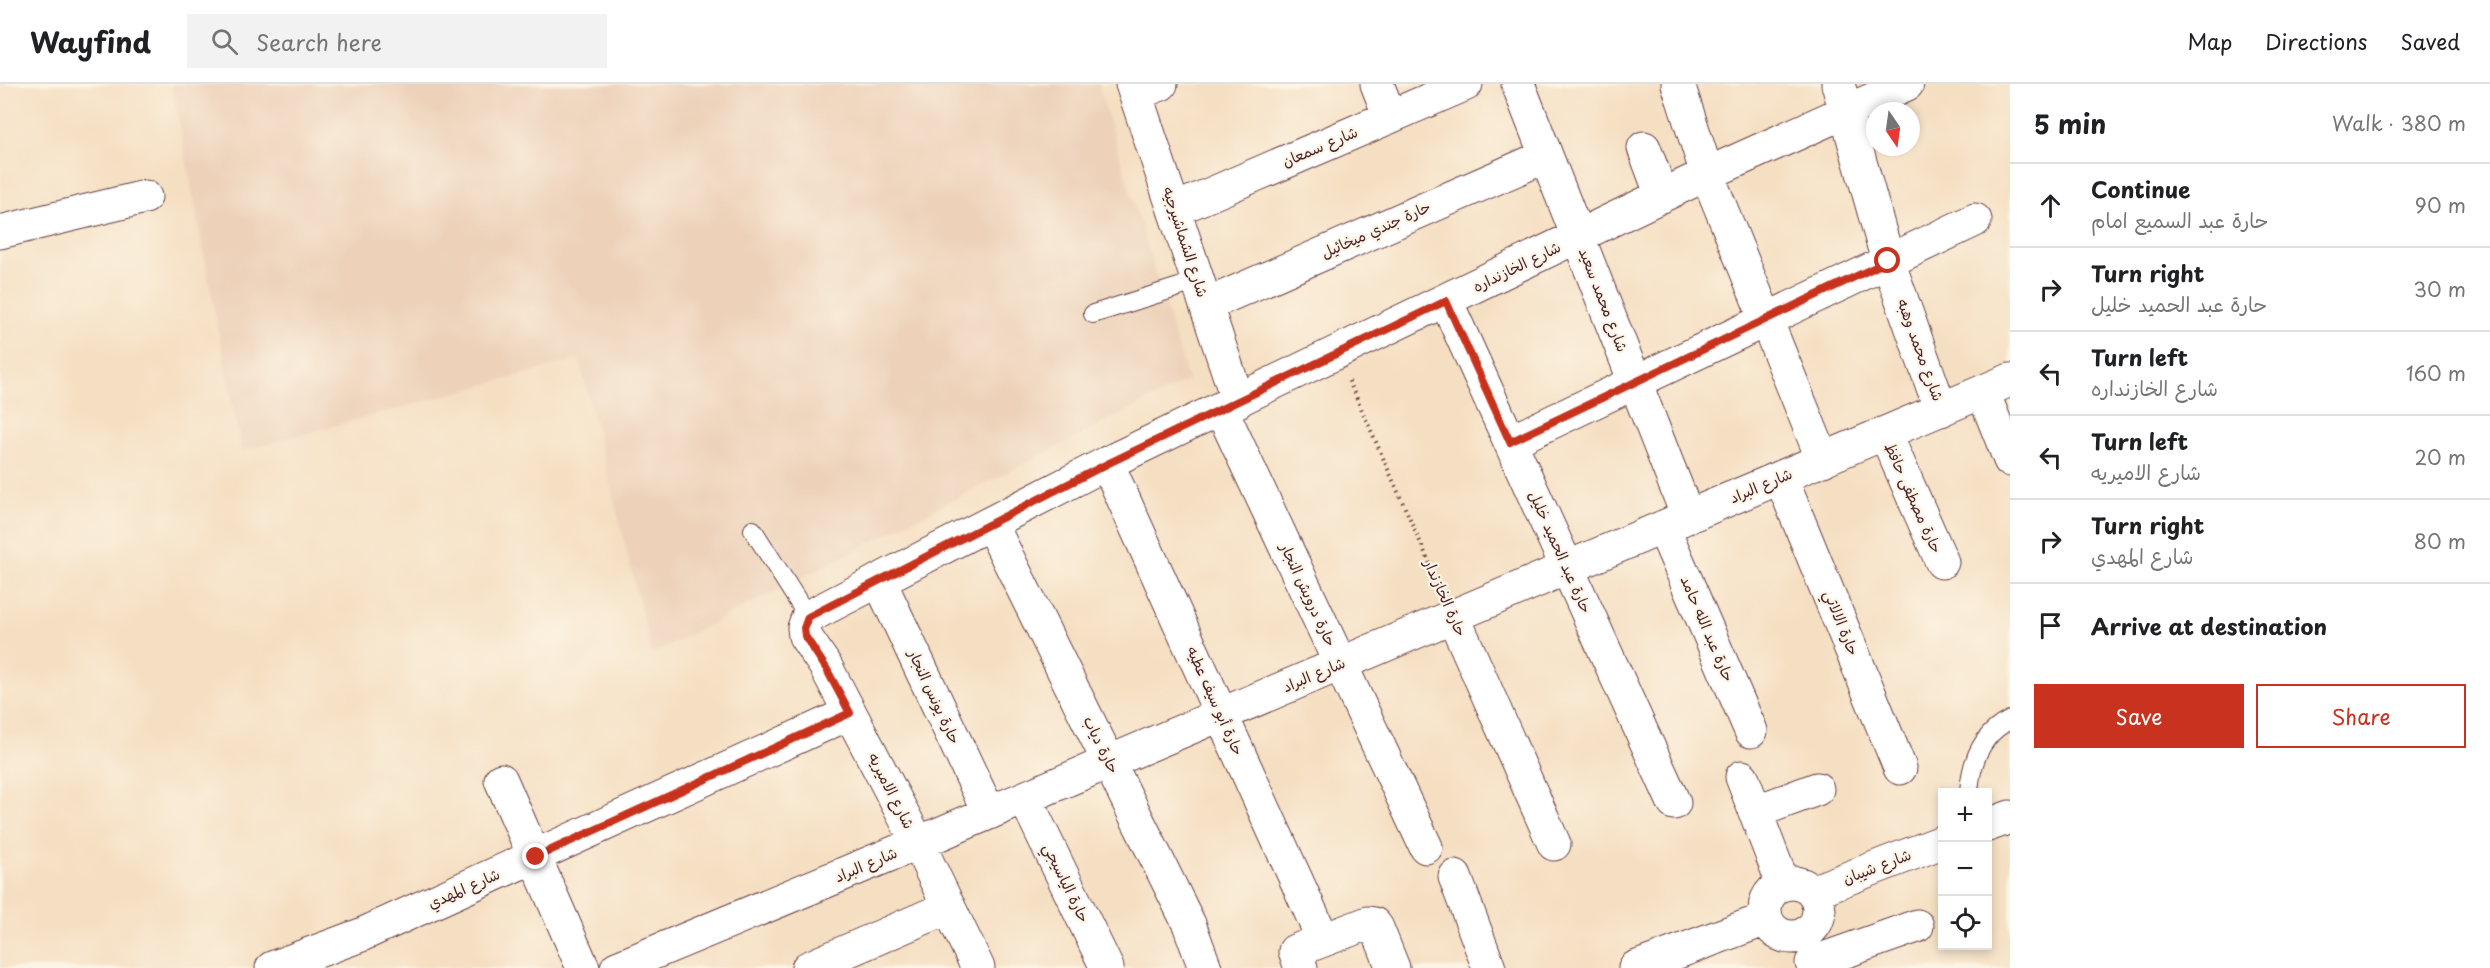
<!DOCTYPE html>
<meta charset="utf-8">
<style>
:root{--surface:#fff;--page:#f2f2f2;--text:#202124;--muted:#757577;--line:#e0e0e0;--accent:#c8321e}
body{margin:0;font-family:"Playpen Sans","Playpen Sans Arabic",sans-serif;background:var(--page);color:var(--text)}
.controls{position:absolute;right:18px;bottom:18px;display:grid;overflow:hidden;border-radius:0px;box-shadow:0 3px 9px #0003}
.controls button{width:54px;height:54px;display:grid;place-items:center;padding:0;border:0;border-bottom:2px solid var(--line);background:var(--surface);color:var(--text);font:30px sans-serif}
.compass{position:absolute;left:1866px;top:18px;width:54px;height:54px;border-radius:50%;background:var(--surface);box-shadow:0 3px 9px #0003;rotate:167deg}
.stop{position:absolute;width:18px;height:18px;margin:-14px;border:4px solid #c8321e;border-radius:50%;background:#fff}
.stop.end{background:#c8321e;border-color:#fff;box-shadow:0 2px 6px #0008}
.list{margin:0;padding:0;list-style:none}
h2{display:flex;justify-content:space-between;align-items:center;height:78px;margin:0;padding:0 24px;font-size:26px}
h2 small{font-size:20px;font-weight:400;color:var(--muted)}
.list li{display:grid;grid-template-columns:39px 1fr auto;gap:18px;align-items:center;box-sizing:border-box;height:84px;padding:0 24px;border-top:2px solid var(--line)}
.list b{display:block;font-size:22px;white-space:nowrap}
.list p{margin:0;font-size:20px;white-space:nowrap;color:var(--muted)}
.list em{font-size:20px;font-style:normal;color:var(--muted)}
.actions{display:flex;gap:12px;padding:18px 24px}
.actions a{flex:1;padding:14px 0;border:2px solid var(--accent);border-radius:0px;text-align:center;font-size:21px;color:var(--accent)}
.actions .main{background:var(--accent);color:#fff}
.icon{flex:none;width:33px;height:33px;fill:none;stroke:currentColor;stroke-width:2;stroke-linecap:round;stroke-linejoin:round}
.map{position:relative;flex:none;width:2010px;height:884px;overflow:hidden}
header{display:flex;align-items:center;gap:36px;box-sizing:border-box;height:84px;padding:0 30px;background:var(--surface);border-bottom:2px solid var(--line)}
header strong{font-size:28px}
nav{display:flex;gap:33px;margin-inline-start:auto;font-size:21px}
.search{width:420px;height:54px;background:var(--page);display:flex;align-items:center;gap:15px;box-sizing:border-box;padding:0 21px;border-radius:0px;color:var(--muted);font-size:22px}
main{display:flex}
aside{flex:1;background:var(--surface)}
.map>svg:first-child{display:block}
.built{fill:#edd1b9}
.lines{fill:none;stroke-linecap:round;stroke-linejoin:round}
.service-casing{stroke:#643c42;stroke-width:20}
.minor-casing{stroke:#643c42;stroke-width:35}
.path{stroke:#643c42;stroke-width:4;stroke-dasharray:1.5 4.5;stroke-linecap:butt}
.service{stroke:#fff;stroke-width:18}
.minor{stroke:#fff;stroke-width:33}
.route{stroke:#c8321e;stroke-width:8}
.labels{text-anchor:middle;stroke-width:4.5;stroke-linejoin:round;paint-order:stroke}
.street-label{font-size:15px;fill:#4a1f2b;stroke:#fcf5e5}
</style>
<header>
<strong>Wayfind</strong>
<div class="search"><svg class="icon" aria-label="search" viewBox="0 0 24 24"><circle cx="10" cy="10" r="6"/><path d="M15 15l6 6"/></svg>Search here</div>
<nav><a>Map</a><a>Directions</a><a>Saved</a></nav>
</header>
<main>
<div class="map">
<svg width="2010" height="884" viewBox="0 0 2010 884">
<rect width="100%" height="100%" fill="#fcf5e5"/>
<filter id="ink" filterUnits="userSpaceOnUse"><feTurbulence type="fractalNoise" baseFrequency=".0167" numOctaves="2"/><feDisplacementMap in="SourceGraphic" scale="12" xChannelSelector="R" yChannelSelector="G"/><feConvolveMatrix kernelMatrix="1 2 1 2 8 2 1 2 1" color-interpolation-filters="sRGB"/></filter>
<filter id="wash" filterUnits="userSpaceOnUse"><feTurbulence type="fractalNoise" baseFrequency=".008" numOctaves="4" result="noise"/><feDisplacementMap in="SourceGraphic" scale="24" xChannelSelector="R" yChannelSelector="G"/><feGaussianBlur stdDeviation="1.35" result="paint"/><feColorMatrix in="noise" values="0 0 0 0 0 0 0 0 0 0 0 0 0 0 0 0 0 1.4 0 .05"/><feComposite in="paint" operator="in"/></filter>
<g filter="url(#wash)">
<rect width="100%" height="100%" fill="#f5dfc2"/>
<path class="built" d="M172,0h926l90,296 -536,274 -73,-295 -338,92z"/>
</g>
<g filter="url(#ink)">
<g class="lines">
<defs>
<path id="service" d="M1093,230l105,-33
M753,446l55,87
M1969,708c2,-30 12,-58 41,-72"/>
<path id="minor" d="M1132,0l106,317
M1377,0l13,33
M1518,0l170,433
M1678,0l29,90 116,286
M1838,0l50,177 53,149
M1135,10l26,-10
M1644,64l18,48
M1174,126l292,-126
M0,148l145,-35
M1446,217l228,502
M1206,221l340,-149
M1983,308l27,68
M1221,325l205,438
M1885,349l57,129
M1510,358l465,-222
M1107,379l216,476
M1781,394l119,290
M991,440l198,400 16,44
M1663,443l88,204
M879,496l110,233
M1453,532l101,228
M1742,693l41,107
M501,696l82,188
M1025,714l82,170
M1755,728l62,-23
M1988,741l22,-8
M1455,793l34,91
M1765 826a27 27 0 1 1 54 0a27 27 0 1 1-54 0Z
M1812,808l130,-50
M1812,879l105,-37
M272,884l89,-33 489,-222
M617,884l301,-125 1092,-463
M808,884l141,-61
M978,884l-60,-125 -92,-176 -21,-31 -1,-8 4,-11 299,-154 600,-289 200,-90
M1301,884l-6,-17 73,-28 6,1 3,4 16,40
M1635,884l131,-49"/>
</defs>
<use href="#service" class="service-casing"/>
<use href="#minor" class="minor-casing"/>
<path class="path" d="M1349,297l92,208"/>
<use href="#service" class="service"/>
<use href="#minor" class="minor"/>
</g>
</g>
<g class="lines" filter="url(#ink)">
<path class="route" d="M536,773l314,-144 -24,-45 -21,-32 -1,-8 4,-11 299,-153 339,-163 64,141 378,-181"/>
</g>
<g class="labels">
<g class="street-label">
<text transform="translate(1320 63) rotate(-23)" y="5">شارع سمعان</text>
<text transform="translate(1376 146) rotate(-24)" y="5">حارة جندي ميخائيل</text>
<text transform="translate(1185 158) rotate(72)" y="5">شارع الشماشيرجيه</text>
<text transform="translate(1517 183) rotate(-26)" y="5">شارع الخازنداره</text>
<text transform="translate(1603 216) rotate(69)" y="5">شارع محمد سعيد</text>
<text transform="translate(1920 266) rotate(70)" y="5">شارع محمد وهبه</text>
<text transform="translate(1761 402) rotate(-23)" y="5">شارع البراد</text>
<text transform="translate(1913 414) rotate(66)" y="5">حارة مصطفى حافظ</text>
<text transform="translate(1560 468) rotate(66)" y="5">حارة عبد الحميد خليل</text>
<text transform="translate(1308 511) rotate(65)" y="5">حارة درويش النجار</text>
<text transform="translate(1445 514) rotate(66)" y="5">حارة الخازندار</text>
<text transform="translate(1841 539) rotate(68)" y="5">حارة الالاتي</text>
<text transform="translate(1707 545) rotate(67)" y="5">حارة عبد الله حامد</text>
<text transform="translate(1314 591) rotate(-23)" y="5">شارع البراد</text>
<text transform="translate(934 613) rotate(65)" y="5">حارة يونس النجار</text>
<text transform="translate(1215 617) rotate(66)" y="5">حارة أبو سيف عطيه</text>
<text transform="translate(1101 661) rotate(64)" y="5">حارة دياب</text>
<text transform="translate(891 707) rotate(63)" y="5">شارع الاميريه</text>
<text transform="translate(866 781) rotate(-23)" y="5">شارع البراد</text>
<text transform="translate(1877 783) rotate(-21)" y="5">شارع شيبان</text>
<text transform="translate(1066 799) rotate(64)" y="5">حارة الياسيجي</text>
<text transform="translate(464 805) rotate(-24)" y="5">شارع المهدي</text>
</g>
</g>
</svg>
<div class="controls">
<button>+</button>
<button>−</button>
<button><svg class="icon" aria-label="locate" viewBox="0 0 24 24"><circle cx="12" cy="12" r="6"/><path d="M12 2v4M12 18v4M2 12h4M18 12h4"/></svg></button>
</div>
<svg class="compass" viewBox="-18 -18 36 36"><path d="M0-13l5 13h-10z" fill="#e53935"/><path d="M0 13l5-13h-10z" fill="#757577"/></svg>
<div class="stop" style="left:1888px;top:177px"></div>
<div class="stop end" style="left:536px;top:773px"></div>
</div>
<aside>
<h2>5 min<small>Walk · 380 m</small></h2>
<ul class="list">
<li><svg class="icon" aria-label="ahead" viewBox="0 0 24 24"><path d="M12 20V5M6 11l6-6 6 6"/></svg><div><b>Continue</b><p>حارة عبد السميع امام</p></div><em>90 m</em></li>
<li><svg class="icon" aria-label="right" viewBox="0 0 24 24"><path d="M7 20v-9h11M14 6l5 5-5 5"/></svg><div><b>Turn right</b><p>حارة عبد الحميد خليل</p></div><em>30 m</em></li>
<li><svg class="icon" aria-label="left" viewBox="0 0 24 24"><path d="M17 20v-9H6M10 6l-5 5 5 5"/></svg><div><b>Turn left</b><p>شارع الخازنداره</p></div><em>160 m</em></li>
<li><svg class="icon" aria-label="left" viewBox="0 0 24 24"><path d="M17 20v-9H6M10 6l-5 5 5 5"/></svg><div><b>Turn left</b><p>شارع الاميريه</p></div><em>20 m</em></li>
<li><svg class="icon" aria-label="right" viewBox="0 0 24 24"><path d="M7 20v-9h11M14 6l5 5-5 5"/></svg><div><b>Turn right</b><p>شارع المهدي</p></div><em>80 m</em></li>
<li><svg class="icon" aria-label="arrive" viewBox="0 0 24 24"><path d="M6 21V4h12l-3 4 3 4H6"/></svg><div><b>Arrive at destination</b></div></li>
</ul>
<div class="actions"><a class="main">Save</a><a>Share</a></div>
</aside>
</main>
